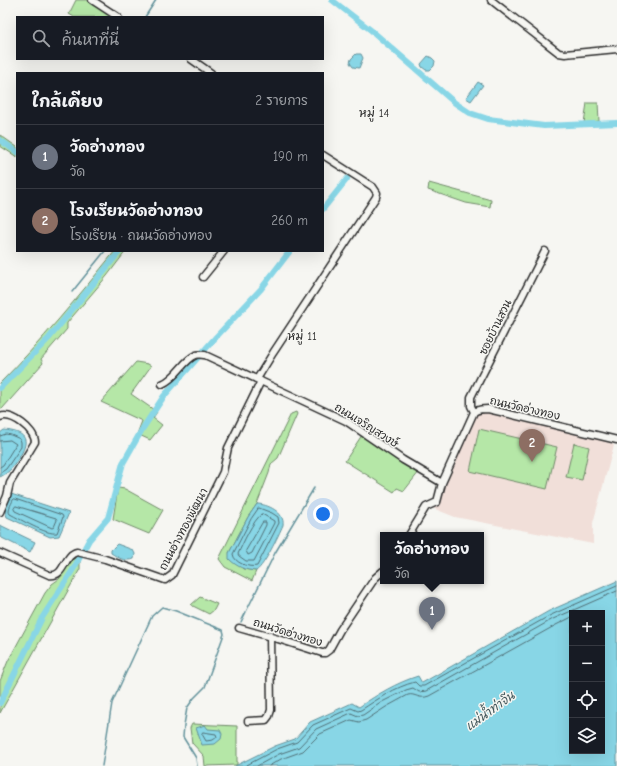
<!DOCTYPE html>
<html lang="th">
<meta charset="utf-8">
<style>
:root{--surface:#171b24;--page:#242831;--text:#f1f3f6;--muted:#9ea1a6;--line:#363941;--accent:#d93025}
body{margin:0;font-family:"Comic Neue","Playpen Sans Thai",sans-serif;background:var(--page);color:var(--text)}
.controls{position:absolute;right:12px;bottom:12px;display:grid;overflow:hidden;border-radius:0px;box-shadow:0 4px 16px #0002}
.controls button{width:36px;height:36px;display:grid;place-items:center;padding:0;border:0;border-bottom:1px solid var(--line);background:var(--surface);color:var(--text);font:20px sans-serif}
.you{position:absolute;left:323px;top:514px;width:14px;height:14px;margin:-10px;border:3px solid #fff;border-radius:50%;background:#1a73e8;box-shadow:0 0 0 6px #1a73e833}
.badge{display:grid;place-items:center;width:26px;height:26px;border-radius:50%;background:var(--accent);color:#fff;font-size:13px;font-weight:700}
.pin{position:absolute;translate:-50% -33px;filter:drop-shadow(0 1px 2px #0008)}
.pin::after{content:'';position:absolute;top:21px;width:14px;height:12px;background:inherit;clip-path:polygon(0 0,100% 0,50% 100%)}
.popup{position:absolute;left:380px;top:532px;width:104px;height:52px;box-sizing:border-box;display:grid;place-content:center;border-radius:0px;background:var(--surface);filter:drop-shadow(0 1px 3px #0005);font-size:13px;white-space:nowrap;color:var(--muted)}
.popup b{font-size:15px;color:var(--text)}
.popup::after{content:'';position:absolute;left:50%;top:100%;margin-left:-8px;border:8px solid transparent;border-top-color:var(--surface)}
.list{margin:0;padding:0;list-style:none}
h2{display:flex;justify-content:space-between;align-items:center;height:52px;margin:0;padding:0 16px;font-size:17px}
h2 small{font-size:13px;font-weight:400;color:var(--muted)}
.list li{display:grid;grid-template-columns:26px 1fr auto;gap:12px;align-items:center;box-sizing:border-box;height:64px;padding:0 16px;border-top:1px solid var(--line)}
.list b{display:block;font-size:15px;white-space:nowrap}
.list p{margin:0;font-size:13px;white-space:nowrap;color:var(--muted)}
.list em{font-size:13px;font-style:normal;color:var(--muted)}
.icon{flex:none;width:22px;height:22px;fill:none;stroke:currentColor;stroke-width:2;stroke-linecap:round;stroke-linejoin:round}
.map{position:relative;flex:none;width:617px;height:766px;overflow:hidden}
.search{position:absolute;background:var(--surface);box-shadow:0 4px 16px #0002;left:16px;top:16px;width:308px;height:44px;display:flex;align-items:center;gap:10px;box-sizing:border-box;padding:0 14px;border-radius:0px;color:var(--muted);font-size:15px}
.panel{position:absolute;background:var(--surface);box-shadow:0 4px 16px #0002;left:16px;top:72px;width:308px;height:180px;border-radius:0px}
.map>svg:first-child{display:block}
.built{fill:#f1dfd9}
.green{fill:#b5e7a7;stroke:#708969}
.water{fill:#88d6e6;stroke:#63929b;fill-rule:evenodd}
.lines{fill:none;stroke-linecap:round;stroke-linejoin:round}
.shore{stroke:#506f76;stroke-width:1}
.stream{stroke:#63929b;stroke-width:1.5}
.canal{stroke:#88d6e6;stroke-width:6}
.minor-casing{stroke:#2b2b2b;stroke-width:9}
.minor{stroke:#f6f6f2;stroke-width:6}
.labels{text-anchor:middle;stroke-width:3;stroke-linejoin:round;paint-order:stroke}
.street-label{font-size:11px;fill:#2b2b2b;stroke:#f6f6f2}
.neighbourhood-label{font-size:12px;fill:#2b2b2b;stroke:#f6f6f2}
.water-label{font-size:12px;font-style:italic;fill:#42565a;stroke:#f6f6f2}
</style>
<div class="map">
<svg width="617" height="766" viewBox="0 0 617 766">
<rect width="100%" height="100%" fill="#f6f6f2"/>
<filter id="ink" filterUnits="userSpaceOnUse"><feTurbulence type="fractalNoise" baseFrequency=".025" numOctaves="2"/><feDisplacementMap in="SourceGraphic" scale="8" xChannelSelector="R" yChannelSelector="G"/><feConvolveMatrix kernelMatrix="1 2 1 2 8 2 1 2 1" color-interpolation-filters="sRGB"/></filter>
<g filter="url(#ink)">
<path class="built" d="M484,411l121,29 9,5 -21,78v21l-138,-27 -25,-10 17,-27 29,-64z"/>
<path class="green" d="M76,0h13l27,17h-42l-5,-3z
M587,103h11l1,18 -15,2z
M0,135l17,12v10l-17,-11z
M429,183l62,17 -1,7 -24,-4 -38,-13z
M115,251h11l-19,25 -40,47v6l-26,30 2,4 -41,46 -2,-1v-25c41,-41 78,-86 115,-132z
M136,362l12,2 3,2 -20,28 26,18 -4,6 9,7 -12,15 -13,-6 5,-13 -41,-19z
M296,412l1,2 -19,44 -7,6 -2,9 -12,31 -9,13 -19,36 14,16 13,2 -4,10 -27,-14 -6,-8 72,-145z
M479,429l78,18 -10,42 -77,-18z
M362,435l57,37 -15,19 -7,-3 -3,4 -49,-31z
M574,443l15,4 -7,33 -16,-3z
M118,488l7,1 38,21 -14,24 -36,-15z
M73,558h7v11l-80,144v-32l8,-20 37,-68 7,-9 7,-5z
M200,597l17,7 -3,6 -5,4 -18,-9z
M192,724l45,2v39l-32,1 -1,-10 -12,-13 -2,-15z"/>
<path class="water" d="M356,54h5l2,4 -4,10 -6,-1 -3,-4 1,-4z
M428,56l4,2 3,3 -1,5 -4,4h-4l-4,-3 -1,-3z
M478,82l5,3 -12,16 -5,-3z
M4,430c20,2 27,8 16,26 -6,10 -10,16 -20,21v-44z
M11,494l58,19 -10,23 -9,1 -43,-20c-4,-8 1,-15 4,-23z
M257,504c10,0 28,8 26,21 -5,11 -18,40 -27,46 -11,-1 -19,-4 -27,-12v-6l19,-36z
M0,525l35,17 -5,10 -30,-15z
M117,544l16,6 2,4 -1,5c-10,3 -15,-1 -23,-6v-3z
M617,581v185h-382l40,-20 20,-7 15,-17 42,-19 7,4c19,-13 37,-24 59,-31l4,7 127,-72zM572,613h30v138h-30z
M205,725l3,4 12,1 2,4 -1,5 -6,5 -13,1 -6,-17z"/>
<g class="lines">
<path class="shore" d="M0,436l6,-2 5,1 9,4 1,3v5l-15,22 -6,4
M0,441l10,-1 6,4 -13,21 -3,2
M15,499l47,16 1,2 -6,16c-11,2 -37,-14 -47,-19 -3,-4 1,-9 3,-14z
M16,506l40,12 1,2 -3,7 -2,1 -37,-17 -1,-2z
M259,508l13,5 6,4 1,6 -22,43c-8,2 -23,-3 -24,-12l18,-35z
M262,514l12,7v2l-20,38h-8l-7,-5 -1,-2c5,-11 15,-34 24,-40z
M263,522h3v3l-14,28 -4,2 -2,-4z
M203,732l13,2 1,3 -4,3 -7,1 -4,-7z
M245,766l32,-17 20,-7 16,-17 38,-17 7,3 3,-1c17,-11 34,-23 54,-28l4,4h5l127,-71 66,-29
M257,766l22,-12 20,-7 17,-18 35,-16 7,3 5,-1 19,-13 24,-12 7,-2 6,4 7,-1 127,-72 64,-28
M269,766l12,-7 22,-8 17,-17 31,-14 8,2 7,-2 20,-13 22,-12c7,-2 11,5 21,1l127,-71 16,-8"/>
<path class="stream" d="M145,17l11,-17
M72,292l33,-41
M241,622l34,-69 39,-65
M102,766l10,-63 40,-87 10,-9 14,4 47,19 1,4 -19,53 -11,11 -7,10 -3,17 -1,12 13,21 1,8"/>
<path class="canal" d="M332,0l40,31 83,72 15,10 18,6 56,7 73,-3
M0,140l17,12
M323,209l24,-30
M0,388l49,-50 71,-87
M0,703l42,-85 32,-50 15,-28 19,-22 15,-55 20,-35 21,-32 52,-59 45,-48 29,-38"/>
<defs>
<path id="minor" d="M92,0l26,17
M491,0l68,53 6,1 52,-5
M191,59l20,14
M203,277l21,-26
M257,379l16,-26 103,-156 1,-4 -4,-6 -50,-32
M162,384c15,-6 21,-24 34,-29 3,-1 6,0 9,0l141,66 57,39 39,23
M474,412l-3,-6v-9l74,-146
M0,417c12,-5 35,13 35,25l-25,41 -3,13 -7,16
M409,535l17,-28 11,-5 5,-19 32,-71c5,-3 8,-3 14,-3l129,31
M0,553l49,22c16,3 14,-20 28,-23l28,7 60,21 7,-5 51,-103 5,-24 33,-67
M239,628l39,11 44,14h3l4,-3 11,-20 35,-52 8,-7
M248,721l18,-1 3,-4 2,-6 -1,-74"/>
</defs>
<use href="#minor" class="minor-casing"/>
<use href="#minor" class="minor"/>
</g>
</g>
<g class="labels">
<g class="street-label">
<text transform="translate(495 327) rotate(-64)" y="4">ซอยบ้านสวน</text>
<text transform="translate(525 408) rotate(13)" y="4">ถนนวัดอ่างทอง</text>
<text transform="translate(367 425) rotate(32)" y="4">ถนนเจริญสวงษ์</text>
<text transform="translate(183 529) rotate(-62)" y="4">ถนนอ่างทองพัฒนา</text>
<text transform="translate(288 632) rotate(17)" y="4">ถนนวัดอ่างทอง</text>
</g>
<g class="neighbourhood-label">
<text x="374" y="117">หมู่ 14</text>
<text x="302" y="340">หมู่ 11</text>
</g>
<g class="water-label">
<text transform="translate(490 711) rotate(-36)" y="4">แม่น้ำท่าจีน</text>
</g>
</g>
</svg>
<div class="controls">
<button>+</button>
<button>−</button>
<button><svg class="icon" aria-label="locate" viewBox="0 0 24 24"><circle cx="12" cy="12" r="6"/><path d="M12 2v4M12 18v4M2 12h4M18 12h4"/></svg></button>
<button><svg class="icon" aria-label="layers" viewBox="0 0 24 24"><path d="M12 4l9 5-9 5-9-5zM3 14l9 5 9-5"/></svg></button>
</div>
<div class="you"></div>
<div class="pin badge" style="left:432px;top:630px;background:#6b7280">1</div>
<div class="popup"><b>วัดอ่างทอง</b>วัด</div>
<div class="pin badge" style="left:532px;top:462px;background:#8d6e63">2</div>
<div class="search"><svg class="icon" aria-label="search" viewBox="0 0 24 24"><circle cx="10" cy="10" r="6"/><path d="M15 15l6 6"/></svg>ค้นหาที่นี่</div>
<section class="panel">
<h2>ใกล้เคียง<small>2 รายการ</small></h2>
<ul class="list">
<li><span class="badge" style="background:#6b7280">1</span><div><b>วัดอ่างทอง</b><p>วัด</p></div><em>190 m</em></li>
<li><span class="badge" style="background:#8d6e63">2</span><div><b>โรงเรียนวัดอ่างทอง</b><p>โรงเรียน · ถนนวัดอ่างทอง</p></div><em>260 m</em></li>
</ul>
</section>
</div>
